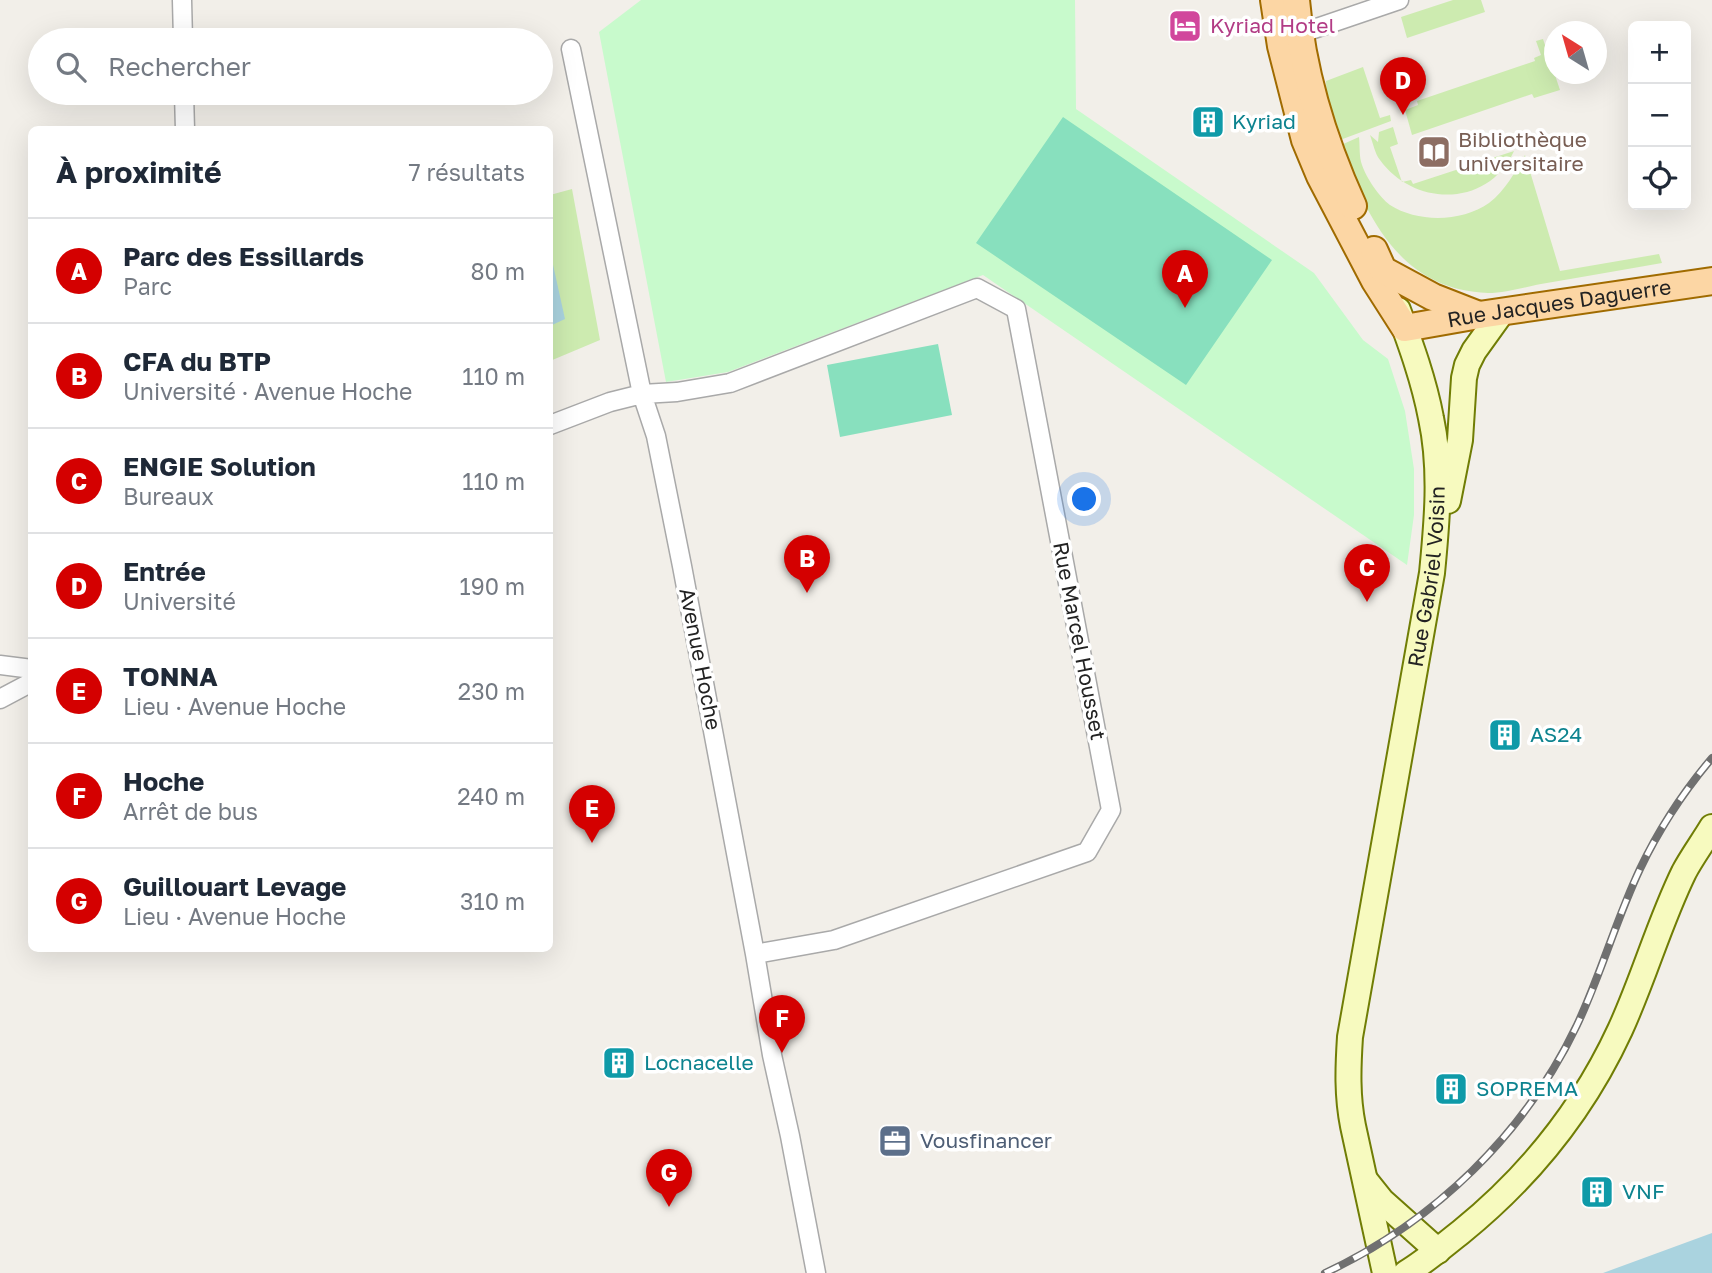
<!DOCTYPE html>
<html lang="fr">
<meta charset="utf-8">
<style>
:root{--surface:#fff;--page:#f6f6f7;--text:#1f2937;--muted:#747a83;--line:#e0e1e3;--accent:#d40000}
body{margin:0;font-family:"Golos Text",sans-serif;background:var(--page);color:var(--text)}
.controls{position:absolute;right:21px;top:21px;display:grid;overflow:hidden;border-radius:10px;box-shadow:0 7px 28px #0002}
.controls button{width:63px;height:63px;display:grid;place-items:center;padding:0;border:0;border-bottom:2px solid var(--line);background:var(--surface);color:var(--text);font:35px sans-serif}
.compass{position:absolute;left:1544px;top:21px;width:63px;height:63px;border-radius:50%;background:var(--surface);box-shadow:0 7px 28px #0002;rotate:323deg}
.you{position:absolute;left:1085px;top:500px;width:24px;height:24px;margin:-18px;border:5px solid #fff;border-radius:50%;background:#1a73e8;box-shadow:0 0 0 10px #1a73e833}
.badge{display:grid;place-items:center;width:46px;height:46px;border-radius:50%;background:var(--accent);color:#fff;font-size:23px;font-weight:700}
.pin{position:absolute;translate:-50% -58px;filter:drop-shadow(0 2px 4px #0008)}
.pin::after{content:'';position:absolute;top:37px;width:24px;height:21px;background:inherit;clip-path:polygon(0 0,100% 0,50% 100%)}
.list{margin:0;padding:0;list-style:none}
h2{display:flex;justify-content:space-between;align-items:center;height:91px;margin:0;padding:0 28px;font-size:30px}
h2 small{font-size:23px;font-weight:400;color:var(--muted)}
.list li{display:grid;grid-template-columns:46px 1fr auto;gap:21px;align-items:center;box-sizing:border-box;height:105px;padding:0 28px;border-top:2px solid var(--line)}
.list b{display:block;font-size:26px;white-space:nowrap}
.list p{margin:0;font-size:23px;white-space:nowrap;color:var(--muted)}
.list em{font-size:23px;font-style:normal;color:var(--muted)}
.icon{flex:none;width:38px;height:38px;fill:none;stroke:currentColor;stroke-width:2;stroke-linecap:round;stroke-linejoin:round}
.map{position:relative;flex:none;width:1712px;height:1273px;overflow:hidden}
.search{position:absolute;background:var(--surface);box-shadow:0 7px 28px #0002;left:28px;top:28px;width:525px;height:77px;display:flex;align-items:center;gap:18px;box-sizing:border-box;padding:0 24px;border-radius:38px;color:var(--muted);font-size:26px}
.panel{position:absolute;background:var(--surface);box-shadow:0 7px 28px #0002;left:28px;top:126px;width:525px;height:826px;border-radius:10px}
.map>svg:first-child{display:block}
.grass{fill:#cdebb0}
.park{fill:#c8facc}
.pitch{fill:#88e0be}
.water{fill:#aad3df}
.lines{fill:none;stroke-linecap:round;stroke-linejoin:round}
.street-casing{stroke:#a9a9a9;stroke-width:21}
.secondary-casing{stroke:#707d05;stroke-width:28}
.primary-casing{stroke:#a06b00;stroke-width:30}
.street{stroke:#fff;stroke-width:18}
.secondary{stroke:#f7fabf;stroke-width:24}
.primary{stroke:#fcd6a4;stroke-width:26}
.rail-casing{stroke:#707070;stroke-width:8}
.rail{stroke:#fff;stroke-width:5;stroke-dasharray:16;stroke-linecap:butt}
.labels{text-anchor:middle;stroke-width:7;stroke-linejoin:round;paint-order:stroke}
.hotel-label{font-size:21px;fill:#b23c85;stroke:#fff;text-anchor:start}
.culture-label{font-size:21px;fill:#0d838f;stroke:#fff;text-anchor:start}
.education-label{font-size:21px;fill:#785e54;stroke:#fff;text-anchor:start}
.street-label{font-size:21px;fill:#222;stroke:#fff}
.service-label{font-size:21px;fill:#4e5e75;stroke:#fff;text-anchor:start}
</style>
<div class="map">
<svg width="1712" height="1273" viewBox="0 0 1712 1273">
<rect width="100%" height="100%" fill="#f2efe9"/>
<path class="grass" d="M1453,0h28l4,12 -78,26 -6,-21z
M1543,39l17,51 -26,8 -2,-4 -120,41 -7,-25 13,-5 -1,-4 118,-40 -1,-3 7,-3 -5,-14z
M1363,67l17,51 10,-3 1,6 -51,19 -13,-36 -1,-23z
M1393,127l5,17 -8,3 12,35 9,-2 2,4 101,-33c-25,56 -99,57 -134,9 -5,-6 -7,-17 -10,-25l8,7 1,-10z
M1359,137c1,9 0,20 3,28 4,12 17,32 28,40 28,18 72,17 99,-2 17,-13 25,-30 36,-48l35,116 99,-17 3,9c-40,7 -80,14 -121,21 -16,3 -36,9 -53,9 -87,-3 -122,-75 -147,-148z
M572,189l28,151 -50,21v-166z"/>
<path class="park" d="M641,0h434l1,109 238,164 49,67 25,19 17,52 9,58v46l-7,50 -424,-290 -255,97 -62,10 -67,-350z"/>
<path class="pitch" d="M1063,117l209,143 -86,125 -210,-142z
M938,344l14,71 -112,22 -13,-72z"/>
<path class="water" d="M550,251l15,68 -15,7z
M1712,1233v40h-109z"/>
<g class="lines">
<defs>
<path id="street" d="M182,0l1,40
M1299,34l100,-34
M571,49l71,345 14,42 26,130 73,388 17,101 18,81 26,137
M184,93l1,37
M550,425l60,-23 32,-8 35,-2 53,-9 247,-95 39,21 95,501 -24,42 -253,88 -79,14
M0,665l32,4
M0,699l32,-17"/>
<g id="secondary">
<path d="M1448,501l12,-61 4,-62 3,-13 7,-14 28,-39"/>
<path d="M1366,1181l16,20 56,50"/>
<path id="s1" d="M1385,1273l-32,-147c-6,-30 -5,-58 -3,-89l82,-464c5,-51 10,-104 -1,-155 -7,-37 -20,-73 -33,-108"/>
<path d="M1406,1273c20,-12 37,-27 55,-41 69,-56 122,-122 159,-202 24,-52 39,-107 64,-158 8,-15 19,-30 28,-45"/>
</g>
<g id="primary">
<path id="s2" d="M1274,0l7,46 24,94 15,36 55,105 30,47 74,-13 233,-34"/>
<path d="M1296,0c6,72 27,140 57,206"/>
<path d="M1374,250l9,20 50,27 46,18"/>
</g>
</defs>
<use href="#street" class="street-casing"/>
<use href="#secondary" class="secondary-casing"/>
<use href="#primary" class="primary-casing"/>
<use href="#street" class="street"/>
<use href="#secondary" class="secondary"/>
<use href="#primary" class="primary"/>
<defs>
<path id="rail" d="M1325,1273c109,-51 200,-139 252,-248 24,-51 39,-105 63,-156 19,-40 44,-78 72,-111"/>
</defs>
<use href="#rail" class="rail-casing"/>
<use href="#rail" class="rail"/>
</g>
<defs>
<symbol id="hotel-square" viewBox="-11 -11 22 22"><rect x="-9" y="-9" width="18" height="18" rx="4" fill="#d1479c" stroke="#fff"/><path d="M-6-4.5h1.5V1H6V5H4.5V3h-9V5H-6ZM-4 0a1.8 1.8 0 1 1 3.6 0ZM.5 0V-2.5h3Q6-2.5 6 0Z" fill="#fff"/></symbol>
<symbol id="building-square" viewBox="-11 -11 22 22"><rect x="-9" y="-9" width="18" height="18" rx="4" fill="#0f9aa8" stroke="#fff"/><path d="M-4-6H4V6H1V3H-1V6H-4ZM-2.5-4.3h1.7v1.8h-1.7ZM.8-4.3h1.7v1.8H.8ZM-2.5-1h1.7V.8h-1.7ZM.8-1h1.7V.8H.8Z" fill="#fff"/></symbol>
<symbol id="library-square" viewBox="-11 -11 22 22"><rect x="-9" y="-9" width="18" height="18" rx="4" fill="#8d6e63" stroke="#fff"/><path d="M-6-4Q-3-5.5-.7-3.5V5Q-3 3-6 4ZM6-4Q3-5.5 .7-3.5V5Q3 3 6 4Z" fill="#fff"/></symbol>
<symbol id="office-square" viewBox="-11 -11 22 22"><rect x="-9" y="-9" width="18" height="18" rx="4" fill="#5c6f8a" stroke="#fff"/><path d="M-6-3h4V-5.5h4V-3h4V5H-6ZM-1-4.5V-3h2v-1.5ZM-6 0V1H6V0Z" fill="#fff"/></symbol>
</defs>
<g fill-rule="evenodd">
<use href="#hotel-square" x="1166" y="7" width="38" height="38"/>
<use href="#building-square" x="1189" y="103" width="38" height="38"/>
<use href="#library-square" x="1415" y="133" width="38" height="38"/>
<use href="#building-square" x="1486" y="716" width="38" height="38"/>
<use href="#building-square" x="600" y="1044" width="38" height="38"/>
<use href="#building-square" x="1432" y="1070" width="38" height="38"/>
<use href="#office-square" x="876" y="1122" width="38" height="38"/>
<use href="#building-square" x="1578" y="1173" width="38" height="38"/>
</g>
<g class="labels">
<g class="hotel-label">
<text x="1210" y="33">Kyriad Hotel</text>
</g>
<g class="culture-label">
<text x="1232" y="129">Kyriad</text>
<text x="1530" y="742">AS24</text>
<text x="644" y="1070">Locnacelle</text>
<text x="1476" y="1096">SOPREMA</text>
<text x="1622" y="1199">VNF</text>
</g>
<g class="education-label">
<text x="1458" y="147">Bibliothèque<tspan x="1458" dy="24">universitaire</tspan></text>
</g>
<g class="street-label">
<text dy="7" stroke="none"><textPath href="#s2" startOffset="513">Rue Jacques Daguerre</textPath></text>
<text dy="7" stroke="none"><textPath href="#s1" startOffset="707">Rue Gabriel Voisin</textPath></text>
<text transform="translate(1079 641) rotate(79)" y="7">Rue Marcel Housset</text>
<text transform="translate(700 659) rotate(79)" y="7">Avenue Hoche</text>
</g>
<g class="service-label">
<text x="920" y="1148">Vousfinancer</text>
</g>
</g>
</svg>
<div class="controls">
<button>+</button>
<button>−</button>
<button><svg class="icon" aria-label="locate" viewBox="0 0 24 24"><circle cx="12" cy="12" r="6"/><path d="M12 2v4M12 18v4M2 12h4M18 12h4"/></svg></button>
</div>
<svg class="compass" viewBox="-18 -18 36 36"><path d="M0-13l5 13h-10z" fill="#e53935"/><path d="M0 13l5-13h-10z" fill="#747a83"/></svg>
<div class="you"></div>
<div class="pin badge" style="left:1185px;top:308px">A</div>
<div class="pin badge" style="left:807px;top:593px">B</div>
<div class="pin badge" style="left:1367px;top:602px">C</div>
<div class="pin badge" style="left:1403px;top:115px">D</div>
<div class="pin badge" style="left:592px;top:843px">E</div>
<div class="pin badge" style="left:782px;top:1053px">F</div>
<div class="pin badge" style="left:669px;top:1207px">G</div>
<div class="search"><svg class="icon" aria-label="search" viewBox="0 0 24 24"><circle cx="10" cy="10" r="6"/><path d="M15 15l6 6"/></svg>Rechercher</div>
<section class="panel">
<h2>À proximité<small>7 résultats</small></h2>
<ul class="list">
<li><span class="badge">A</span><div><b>Parc des Essillards</b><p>Parc</p></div><em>80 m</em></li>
<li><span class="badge">B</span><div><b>CFA du BTP</b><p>Université · Avenue Hoche</p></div><em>110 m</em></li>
<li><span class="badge">C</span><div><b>ENGIE Solution</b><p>Bureaux</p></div><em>110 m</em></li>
<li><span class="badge">D</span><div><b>Entrée</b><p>Université</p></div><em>190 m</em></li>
<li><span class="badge">E</span><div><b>TONNA</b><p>Lieu · Avenue Hoche</p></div><em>230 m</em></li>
<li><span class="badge">F</span><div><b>Hoche</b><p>Arrêt de bus</p></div><em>240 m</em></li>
<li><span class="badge">G</span><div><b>Guillouart Levage</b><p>Lieu · Avenue Hoche</p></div><em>310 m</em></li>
</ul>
</section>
</div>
